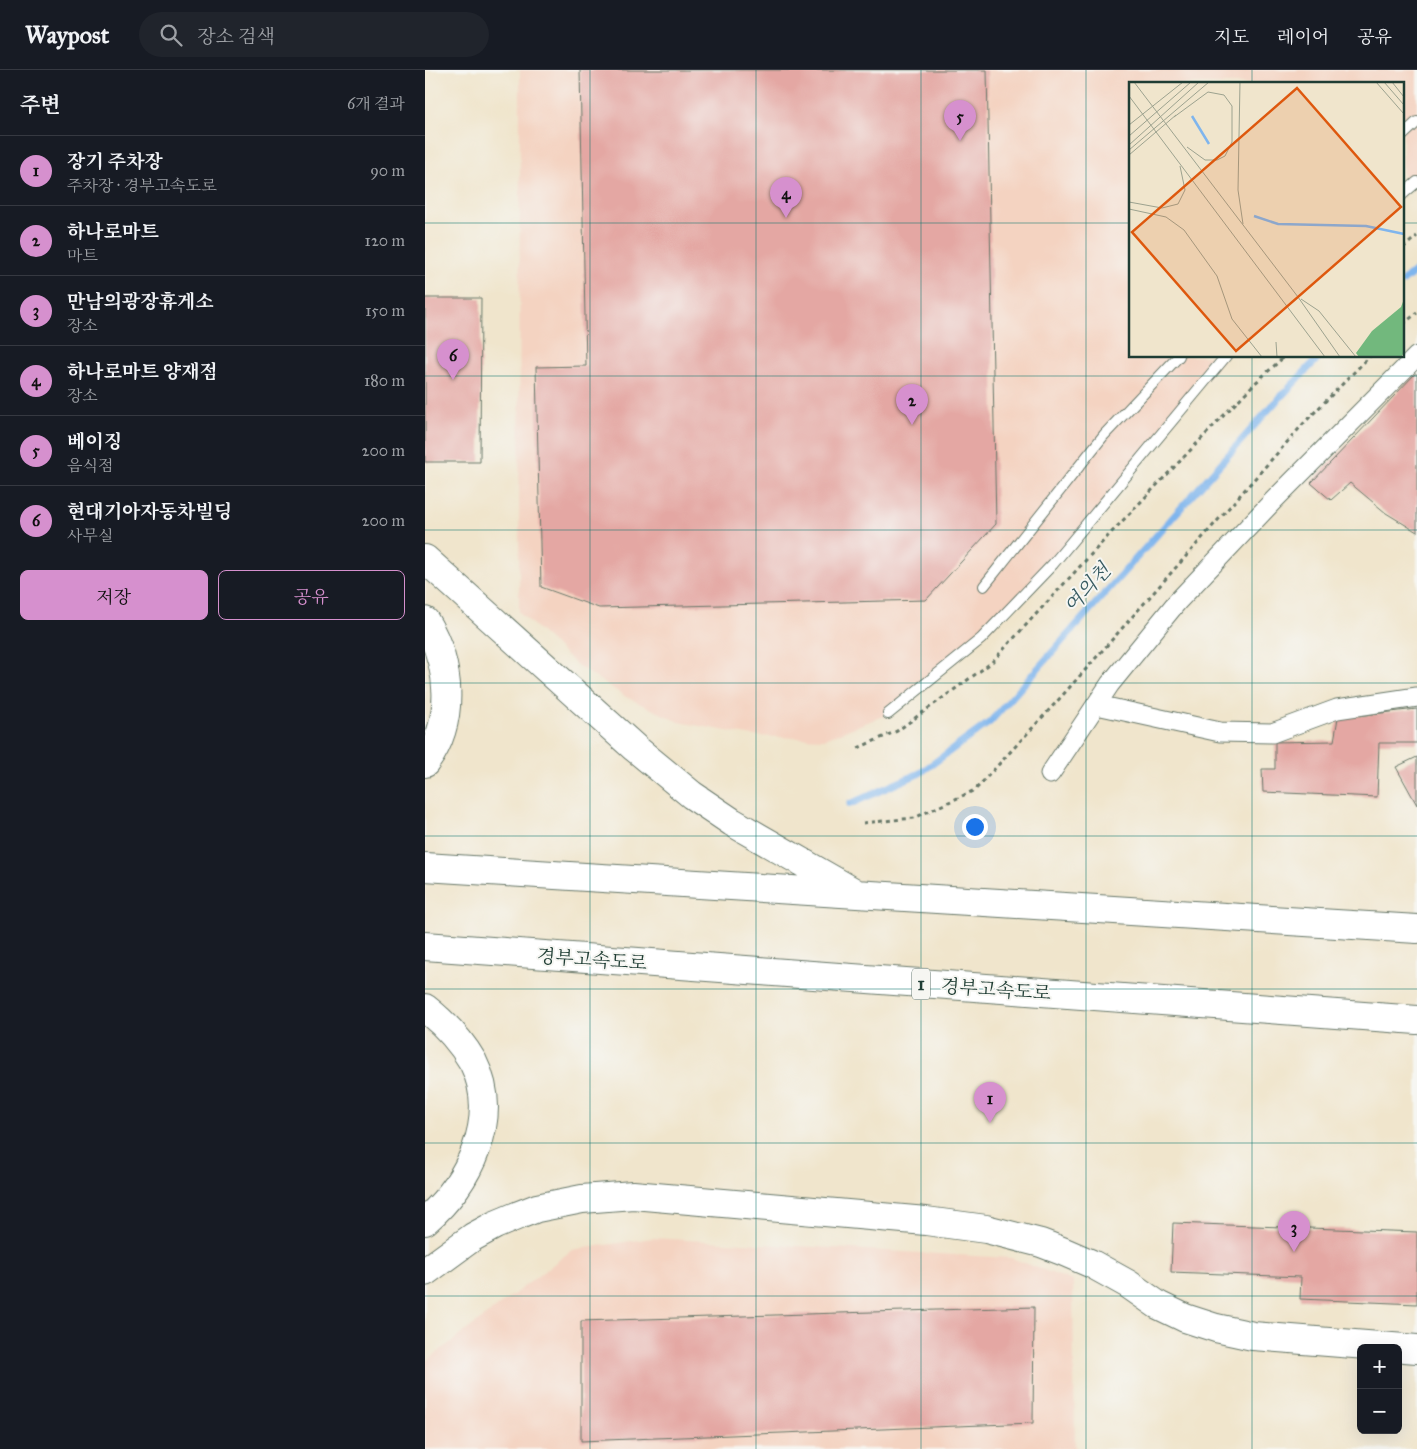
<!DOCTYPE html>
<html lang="ko">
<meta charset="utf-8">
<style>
:root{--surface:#171b24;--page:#20242c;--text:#f1f3f6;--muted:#9ea1a6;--line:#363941;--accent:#d690ce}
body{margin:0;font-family:"IM FELL Great Primer","Noto Serif KR",serif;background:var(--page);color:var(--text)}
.controls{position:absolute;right:15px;bottom:15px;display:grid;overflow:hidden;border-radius:8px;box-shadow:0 5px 20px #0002}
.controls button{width:45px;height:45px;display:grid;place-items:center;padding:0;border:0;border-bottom:1px solid var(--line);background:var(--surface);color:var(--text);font:25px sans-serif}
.you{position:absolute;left:549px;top:756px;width:18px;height:18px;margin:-12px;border:4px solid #fff;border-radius:50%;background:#1a73e8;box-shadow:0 0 0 8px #1a73e833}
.badge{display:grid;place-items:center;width:32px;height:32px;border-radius:50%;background:var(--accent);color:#111;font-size:16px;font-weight:700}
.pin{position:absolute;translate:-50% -41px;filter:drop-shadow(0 1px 2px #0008)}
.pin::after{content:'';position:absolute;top:26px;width:18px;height:15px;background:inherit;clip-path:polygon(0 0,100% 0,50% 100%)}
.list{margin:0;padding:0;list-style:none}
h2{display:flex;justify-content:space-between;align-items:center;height:65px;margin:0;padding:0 20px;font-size:21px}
h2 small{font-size:16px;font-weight:400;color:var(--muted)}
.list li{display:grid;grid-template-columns:32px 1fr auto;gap:15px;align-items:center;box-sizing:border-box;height:70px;padding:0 20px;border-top:1px solid var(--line)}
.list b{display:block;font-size:19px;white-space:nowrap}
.list p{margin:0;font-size:16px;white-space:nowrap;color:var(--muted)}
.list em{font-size:16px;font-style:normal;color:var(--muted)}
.actions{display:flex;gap:10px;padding:15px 20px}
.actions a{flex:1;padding:11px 0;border:1px solid var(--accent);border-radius:8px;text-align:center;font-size:18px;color:var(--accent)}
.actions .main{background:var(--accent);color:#111}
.icon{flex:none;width:28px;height:28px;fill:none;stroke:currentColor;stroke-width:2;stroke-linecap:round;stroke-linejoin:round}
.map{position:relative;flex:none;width:992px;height:1379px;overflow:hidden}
header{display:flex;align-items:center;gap:30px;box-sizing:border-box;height:70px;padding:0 25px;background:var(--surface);border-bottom:1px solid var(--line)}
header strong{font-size:24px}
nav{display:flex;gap:28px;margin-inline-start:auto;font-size:18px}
.search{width:350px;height:45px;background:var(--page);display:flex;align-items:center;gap:12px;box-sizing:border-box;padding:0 18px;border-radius:28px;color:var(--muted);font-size:19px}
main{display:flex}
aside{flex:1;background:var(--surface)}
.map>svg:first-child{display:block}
.built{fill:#f4d3c1}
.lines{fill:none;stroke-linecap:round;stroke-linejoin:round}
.stream{stroke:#7fb5ed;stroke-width:7}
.building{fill:#e4a7a3}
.lane-casing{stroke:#687869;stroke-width:12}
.street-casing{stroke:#687869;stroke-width:21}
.highway-casing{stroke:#687869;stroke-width:30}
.path{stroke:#687869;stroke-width:3;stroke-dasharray:4 4;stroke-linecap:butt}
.lane{stroke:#fff;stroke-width:10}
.street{stroke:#fff;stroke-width:19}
.highway{stroke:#fff;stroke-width:28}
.grid{fill:none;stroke:#0f766e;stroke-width:1;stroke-opacity:0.55}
.labels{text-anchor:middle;stroke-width:4;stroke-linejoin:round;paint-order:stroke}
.shield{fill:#f6f6f2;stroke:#60746d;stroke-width:1}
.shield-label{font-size:18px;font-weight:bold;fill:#1f3d34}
.street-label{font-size:19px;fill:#1f3d34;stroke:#f6f6f2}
.water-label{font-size:20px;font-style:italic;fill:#375b62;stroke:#f6f6f2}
.inset-river{fill:none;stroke:#7fb5ed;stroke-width:2.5}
.inset-road{fill:none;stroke:#9ca28f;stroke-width:1}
.view{fill:#de580e;fill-opacity:0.15;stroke:#de580e;stroke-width:2.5}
.inset-edge{fill:none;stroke:#1f3d34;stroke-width:2.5}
</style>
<header>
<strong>Waypost</strong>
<div class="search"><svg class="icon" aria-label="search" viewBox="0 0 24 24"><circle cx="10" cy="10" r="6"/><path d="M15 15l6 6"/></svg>장소 검색</div>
<nav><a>지도</a><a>레이어</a><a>공유</a></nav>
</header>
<main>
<aside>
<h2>주변<small>6개 결과</small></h2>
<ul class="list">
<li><span class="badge">1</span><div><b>장기 주차장</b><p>주차장 · 경부고속도로</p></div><em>90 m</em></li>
<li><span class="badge">2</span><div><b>하나로마트</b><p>마트</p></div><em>120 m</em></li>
<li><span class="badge">3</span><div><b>만남의광장휴게소</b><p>장소</p></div><em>150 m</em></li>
<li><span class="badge">4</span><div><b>하나로마트 양재점</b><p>장소</p></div><em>180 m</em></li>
<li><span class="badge">5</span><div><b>베이징</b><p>음식점</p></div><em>200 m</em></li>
<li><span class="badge">6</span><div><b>현대기아자동차빌딩</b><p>사무실</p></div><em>200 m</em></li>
</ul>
<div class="actions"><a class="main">저장</a><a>공유</a></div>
</aside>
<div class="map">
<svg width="992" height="1379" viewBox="0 0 992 1379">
<rect width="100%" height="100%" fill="#f6f6f2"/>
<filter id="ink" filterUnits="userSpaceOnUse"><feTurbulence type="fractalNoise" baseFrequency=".02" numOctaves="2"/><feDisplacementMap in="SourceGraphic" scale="10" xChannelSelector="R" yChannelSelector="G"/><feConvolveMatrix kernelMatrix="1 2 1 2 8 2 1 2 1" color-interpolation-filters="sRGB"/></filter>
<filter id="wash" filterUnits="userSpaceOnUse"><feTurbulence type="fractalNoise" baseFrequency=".0096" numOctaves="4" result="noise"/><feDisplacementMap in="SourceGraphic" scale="20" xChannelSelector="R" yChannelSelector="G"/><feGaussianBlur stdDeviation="1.12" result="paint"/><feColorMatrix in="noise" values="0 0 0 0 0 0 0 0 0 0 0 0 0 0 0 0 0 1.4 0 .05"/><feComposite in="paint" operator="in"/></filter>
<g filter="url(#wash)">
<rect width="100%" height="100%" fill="#f0e5cc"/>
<path class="built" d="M95,0h897v112l-14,12v-110h-272v272h95l-173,208 -72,75 -93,75 -64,25 -71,-3 -74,-14 -53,-25 -48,-31 -59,-54z
M227,1168l359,20 62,23 2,168h-650v-87l147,-112z"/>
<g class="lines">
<path class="stream" d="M978,211l14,-11
M425,734l70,-31 70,-51 282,-316 48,-50"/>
</g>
<g id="blocks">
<path class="building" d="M155,0h407l9,454 -70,76 -327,8 -58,-21 -5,-220 50,-1z
M0,228h56l-1,164h-55z
M990,304h2v158l-31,-19 -36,-30 -19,17 -20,-17z
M992,639v34h-38l-2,54 -114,-5 -1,-23h13v-27l59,-1 4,-23z
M992,687v48l-21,-38z
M748,1153l244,9v72l-117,-5 1,-22 -130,-5z
M609,1237l-1,116 -452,18v-120z"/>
</g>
</g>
<g filter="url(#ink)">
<use href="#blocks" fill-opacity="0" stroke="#687869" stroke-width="1"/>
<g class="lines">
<defs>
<path id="lane" d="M978,65l14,-13
M978,124l14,-12
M559,516l120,-151 75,-79
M463,644l93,-75 72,-75 173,-208"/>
<path id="street" d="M672,635l123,27 52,1 65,-24 80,-12
M625,704l60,-90 67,-82 96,-101 144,-145"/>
<path id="highway" d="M0,489l210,189 57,47 40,27 120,69
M0,551c26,43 31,100 0,142
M0,797l992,62
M0,876l992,74
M0,938c19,15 36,33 48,54 29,57 -5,122 -48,159
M0,1202l48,-35 22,-12 24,-10 18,-7 45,-9 51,-4 293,26 60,8 55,14 21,8 30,13 36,20 30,21 27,13 31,10 37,8 164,13"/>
</defs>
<use href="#lane" class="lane-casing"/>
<use href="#street" class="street-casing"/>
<use href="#highway" class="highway-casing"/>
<path class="path" d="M978,178l14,-12
M978,254l14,-11
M433,678l39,-17 94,-68 118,-128 144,-150 32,-29
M438,753l51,-5 61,-28 87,-94 242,-273 66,-67"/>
<use href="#lane" class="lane"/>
<use href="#street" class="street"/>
<use href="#highway" class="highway"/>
</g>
</g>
<path class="grid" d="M165,0v1379M331,0v1379M496,0v1379M661,0v1379M827,0v14M0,153h706M978,153h14M827,286v1093M0,306h992M0,460h992M0,613h992M0,766h992M0,919h992M0,1073h992M0,1226h992"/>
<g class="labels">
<rect class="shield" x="487" y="898.5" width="18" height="31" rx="4"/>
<g class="shield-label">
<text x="496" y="920">1</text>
</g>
<g class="street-label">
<text transform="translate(167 889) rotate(4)" y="7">경부고속도로</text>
<text transform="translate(571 919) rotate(4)" y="7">경부고속도로</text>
</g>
<g class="water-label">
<text transform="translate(662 518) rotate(-48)" y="7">여의천</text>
</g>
</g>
<g transform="translate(704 12)">
<rect width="275" height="275" fill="#f0e5cc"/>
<path d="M275,217v54l-3,4h-42l-3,-4 16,-22 29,-24z" fill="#72b87d"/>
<path class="inset-river" d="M63,34l17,28M125,134l24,8 88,2 38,8"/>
<path class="inset-road" d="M5,0l164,215 42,60M111,0l-2,108 5,34M247,0l28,32M255,0l20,23M263,0l12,15M0,14l196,261M45,35l34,-25 16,3 8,11v36l-7,14 -8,4h-12l-18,-13M0,43l54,-43M0,54l62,-54M0,63l70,-63M0,68l80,-68M0,73l47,-40M0,120l33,6 16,-4 7,-14 -5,-24M0,127l37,8 18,13 33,46 15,43 30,38M172,217l18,12 37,46M147,260l1,15"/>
<path class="view" d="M168,6l104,119 -165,144 -104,-119z"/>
<rect width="275" height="275" class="inset-edge"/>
</g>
</svg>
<div class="controls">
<button>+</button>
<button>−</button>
</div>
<div class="you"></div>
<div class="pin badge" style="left:565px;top:1053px">1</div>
<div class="pin badge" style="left:487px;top:355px">2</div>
<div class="pin badge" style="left:869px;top:1182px">3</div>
<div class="pin badge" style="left:361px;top:148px">4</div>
<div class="pin badge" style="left:535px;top:71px">5</div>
<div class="pin badge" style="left:28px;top:310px">6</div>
</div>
</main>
